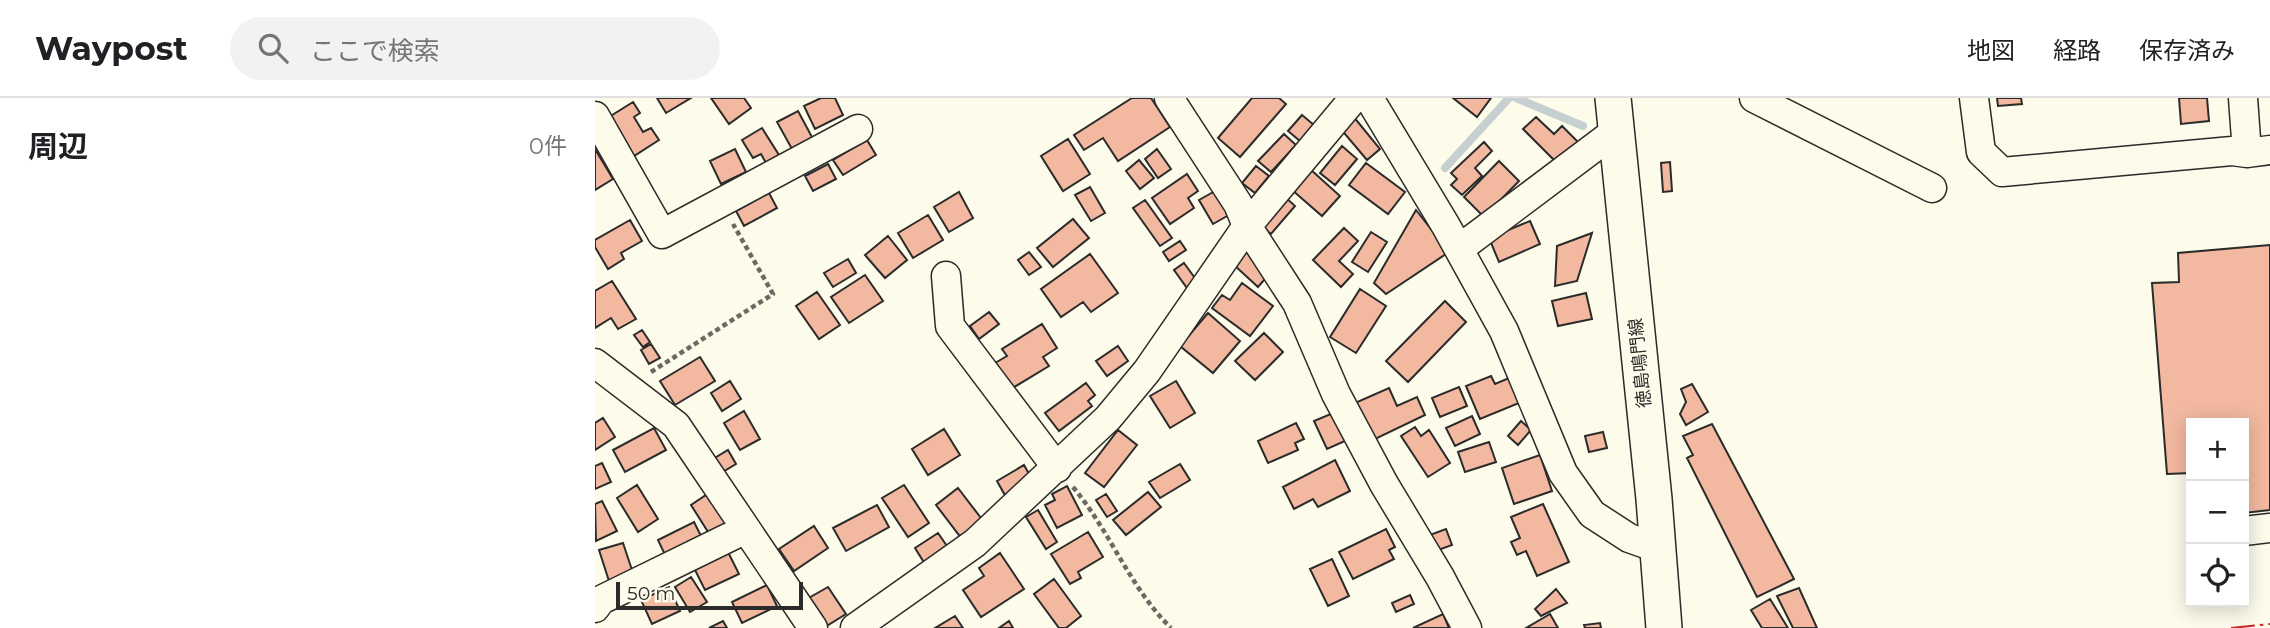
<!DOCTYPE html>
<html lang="ja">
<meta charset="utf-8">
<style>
:root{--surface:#fff;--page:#f2f2f2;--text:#202124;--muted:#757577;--line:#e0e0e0}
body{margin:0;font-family:Montserrat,"Noto Sans JP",sans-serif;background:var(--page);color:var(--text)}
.controls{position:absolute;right:21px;bottom:21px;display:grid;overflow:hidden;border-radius:0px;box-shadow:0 4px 18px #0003}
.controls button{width:63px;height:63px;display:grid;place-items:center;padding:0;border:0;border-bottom:2px solid var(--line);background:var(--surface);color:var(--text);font:35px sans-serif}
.scale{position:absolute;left:21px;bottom:18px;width:187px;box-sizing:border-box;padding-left:7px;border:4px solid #2b2b2b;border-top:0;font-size:19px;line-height:24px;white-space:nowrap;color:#2b2b2b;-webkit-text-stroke:5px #fdfbea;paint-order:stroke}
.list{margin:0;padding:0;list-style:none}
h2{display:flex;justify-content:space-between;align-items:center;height:91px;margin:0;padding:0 28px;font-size:30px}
h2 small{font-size:23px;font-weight:400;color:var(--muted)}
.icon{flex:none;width:38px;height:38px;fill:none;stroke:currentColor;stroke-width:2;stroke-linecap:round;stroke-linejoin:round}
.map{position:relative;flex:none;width:1675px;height:530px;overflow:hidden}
header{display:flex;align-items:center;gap:42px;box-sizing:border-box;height:98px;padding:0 35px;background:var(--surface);border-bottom:2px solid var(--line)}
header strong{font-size:33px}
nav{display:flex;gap:38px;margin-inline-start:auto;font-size:24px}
.search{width:490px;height:63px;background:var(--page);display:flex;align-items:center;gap:18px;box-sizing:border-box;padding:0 24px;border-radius:38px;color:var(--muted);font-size:26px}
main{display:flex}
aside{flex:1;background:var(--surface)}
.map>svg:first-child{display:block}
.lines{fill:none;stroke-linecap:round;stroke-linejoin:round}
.stream{stroke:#c7d0d0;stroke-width:8}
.building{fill:#f2b8a0;stroke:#2b2b2b;stroke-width:2}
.minor-casing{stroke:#2b2b2b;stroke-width:31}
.major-casing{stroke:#2b2b2b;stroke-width:38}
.path{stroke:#6a6964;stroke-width:4.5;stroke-dasharray:5 3.5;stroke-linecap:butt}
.minor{stroke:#fdfbea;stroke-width:28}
.major{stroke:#fdfbea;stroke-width:35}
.power{stroke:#c62828;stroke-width:2;stroke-dasharray:24 5 3.5 5;stroke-linecap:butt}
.labels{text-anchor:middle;stroke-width:5;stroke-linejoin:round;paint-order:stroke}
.street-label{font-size:18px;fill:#2b2b2b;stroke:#fdfbea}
</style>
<header>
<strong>Waypost</strong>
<div class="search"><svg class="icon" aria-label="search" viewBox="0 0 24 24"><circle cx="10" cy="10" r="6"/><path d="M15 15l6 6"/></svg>ここで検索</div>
<nav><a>地図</a><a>経路</a><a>保存済み</a></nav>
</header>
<main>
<aside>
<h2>周辺<small>0件</small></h2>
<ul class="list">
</ul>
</aside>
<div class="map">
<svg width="1675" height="530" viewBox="0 0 1675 530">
<rect width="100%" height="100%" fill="#fdfbea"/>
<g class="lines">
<path class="stream" d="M921,0l67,28
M850,70l64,-70"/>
</g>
<path class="building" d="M62,0h34l-25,15z
M116,0h33l7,10 -22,16z
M226,0h14l8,17 -28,14 -11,-23z
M537,0h19l19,29 -52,34 -15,-23 -19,12 -10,-15z
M657,0h27l7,6 -46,53 -22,-19z
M858,0h38l-14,19z
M1402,0h24l1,6 -24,2z
M1584,0h28l2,23 -28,3z
M38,4l7,11 -6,4 9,15 8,-4 8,12 -25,16 -25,-39z
M203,13l15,28 -21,10 -15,-27z
M707,17l12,10 -14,16 -12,-10z
M758,18l27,33 -13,11 -28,-33z
M941,19l18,17 8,-8 17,17 -21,21 -35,-35z
M167,30l17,27 -13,8 -5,-9 -8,4 -11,-18z
M689,36l12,11 -25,27 -13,-11z
M473,41l22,35 -27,17 -22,-35z
M272,42l9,15 -33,20 -10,-15z
M889,44l8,9 -17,17 7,8 -20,19 -11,-10 6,-6 -6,-6z
M747,48l15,13 -22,26 -15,-12z
M0,51l18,30 -18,11z
M140,51l11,23 -25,12 -11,-23z
M562,51l14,20 -13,9 -13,-19z
M544,62l15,18 -14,11 -14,-18z
M904,63l20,20 -35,36 -20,-20z
M1075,64l2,29 -9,1 -2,-29z
M771,65l39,29 -17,22 -39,-29z
M233,66l8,15 -23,12 -8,-15z
M661,68l13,10 -14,17 -13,-10z
M715,71l30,27 -18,20 -30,-26z
M592,76l11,17 -10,7 6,10 -24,16 -18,-26z
M495,89l15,26 -14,8 -16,-26z
M620,93l14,24 -16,9 -14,-24z
M364,94l14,26 -24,14 -15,-25z
M174,95l8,15 -33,18 -8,-15z
M688,97l12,11 -24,28 -13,-10z
M550,102l27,38 -12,8 -27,-38z
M821,112l33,42 -63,42 -12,-11z
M333,117l15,25 -30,18 -15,-25z
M478,121l16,19 -36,29 -16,-19z
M35,122l12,21 -21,12 3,6 -16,10 -13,-22v-7z
M935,123l10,23 -41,18 -10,-24z
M749,130l14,13 -19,20 14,13 -12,13 -28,-27z
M776,134l16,10 -19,30 -16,-10z
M997,135l-15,48 -22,5 2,-40z
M293,138l19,24 -22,18 -20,-23z
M585,143l6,9 -17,11 -6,-9z
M1675,147v265l-26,3v-90h-53v50l-24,1 -15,-191 27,-1 -1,-29z
M653,152l23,22 -13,15 -24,-22z
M434,154l12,15 -12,8 -11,-15z
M495,156l28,39 -27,19 -8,-10 -22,15 -20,-28z
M253,161l8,14 -23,14 -9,-14z
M589,165l13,18 -10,7 -13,-18z
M270,177l18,26 -34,22 -18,-26z
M17,183l24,38 -18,10 -7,-11 -16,10v-37z
M647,185l31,23 -23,30 -38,-28 10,-13 8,5z
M765,191l26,17 -30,47 -26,-16z
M222,194l23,33 -21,14 -23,-33z
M991,195l6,26 -34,7 -6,-25z
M850,203l21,21 -58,60 -22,-21z
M394,214l10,12 -20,15 -9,-13z
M613,215l32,28 -27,32 -33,-27z
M447,226l15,24 -14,9 6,9 -38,23 -16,-26 12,-7 -5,-7z
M47,232l8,12 -7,5 -9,-12z
M669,235l19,19 -28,28 -20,-19z
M56,246l9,14 -11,6 -8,-14z
M523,248l10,15 -21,15 -11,-15z
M105,259l15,24 -40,24 -15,-24z
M896,278l4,8 14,-6 10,25 -39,16 -14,-33z
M135,283l11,18 -19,12 -11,-18z
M581,283l19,32 -25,15 -20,-32z
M491,285l9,12 -7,6 4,5 -33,25 -14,-18z
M1097,286l16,28 -22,13 -6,-11 6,-12 -5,-13z
M864,289l8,19 -27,11 -8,-19z
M794,290l8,18 20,-9 8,18 -52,25 -18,-37z
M149,313l16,28 -20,11 -16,-27z
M738,315l12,28 -18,8 -13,-28z
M877,318l8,18 -25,12 -9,-18z
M8,320l12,19 -20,13v-27z
M926,323l10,9 -13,15 -10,-9z
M701,325l8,16 -9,4 3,7 -30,13 -10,-22z
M1117,326l82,155 -37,18 -70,-139 6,-3 -10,-19z
M820,329l6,9 8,-6 21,33 -22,14 -27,-41z
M59,330l12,22 -41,22 -12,-22z
M349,331l16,26 -32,20 -16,-26z
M523,332l19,15 -33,42 -19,-14z
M1008,334l4,16 -18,4 -4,-16z
M894,344l7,20 -31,10 -7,-20z
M133,352l8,14 -15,9 -8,-14z
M945,357l12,36 -38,13 -12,-36z
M740,362l15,31 -32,16 -5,-8 -19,10 -11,-22z
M7,365l9,19 -16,7v-23z
M585,366l10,16 -30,18 -11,-16z
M429,367l9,16 -27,16 -9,-16z
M42,387l21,34 -20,13 -21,-34z
M309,387l25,38 -21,14 -26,-39z
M472,388l15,29 -25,13 -12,-23 10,-5 -3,-6z
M363,390l26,34 -22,17 -26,-34z
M553,394l13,15 -35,28 -13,-15z
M114,395l20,29 -19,13 -19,-30z
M511,396l11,17 -10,6 -11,-17z
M7,403l15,30 -21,10 -1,-37z
M948,406l26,58 -32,14 -11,-25 -9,4 -6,-13 9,-4 -9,-21z
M282,407l12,22 -43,24 -13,-23z
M443,412l19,32 -11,7 -20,-32z
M99,424l8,16 -36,19 -8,-17z
M219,428l14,22 -34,23 -15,-22z
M791,431l9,18 -6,3 5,9 -41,20 -14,-27z
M851,431l6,16 -19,7 -6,-16z
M493,434l15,25 -25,15 3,6 -11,6 -19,-30z
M343,435l11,16 -24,15 -10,-16z
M28,445l10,30 -24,8 -10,-31z
M133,454l11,22 -34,16 -11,-22z
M405,455l24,36 -43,28 -18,-27 21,-14 -5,-8z
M737,461l17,37 -21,10 -18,-37z
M96,479l16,25 -17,10 -15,-25z
M459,481l27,37 -15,12h-7l-25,-34z
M172,487l10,21 -35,17 -10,-21z
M74,489l11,24 -28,13 -11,-24z
M233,489l18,27 -21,13 -18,-28z
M1204,490l18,40h-24l-16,-32z
M961,491l11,14 -26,13 -6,-7z
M815,497l4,9 -18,8 -4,-9z
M1175,501l18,29h-26l-11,-18z
M848,516l6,14h-36z
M955,516l8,14h-32z
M360,518l8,12h-28z
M128,523l4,7h-18z
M414,523l4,7h-14z
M1005,525l1,5h-16l-1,-3z"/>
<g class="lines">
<defs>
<path id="minor" d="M574,0l69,106 9,22 50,77 39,91 48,90 56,93 27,51
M774,0l77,128 58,105 59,142 29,41 37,24 28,10
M1159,0l178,90
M1379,0l7,54 21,20 230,-21 15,2 23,-3
M1648,0l4,55
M0,18l67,118 196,-105
M864,151l157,-118
M351,178l4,50 107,142
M0,265l81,62 137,203
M1649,433l26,-3
M0,510l6,-8 145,-71
M260,530l120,-85 133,-125 39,-47 100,-145 107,-128"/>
<path id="major" d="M1018,0l41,401 10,129"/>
</defs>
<use href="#minor" class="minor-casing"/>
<use href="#major" class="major-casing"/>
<path class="path" d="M56,274l122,-78 -40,-70
M478,389c37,44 57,101 98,141"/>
<use href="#minor" class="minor"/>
<use href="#major" class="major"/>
<path class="power" d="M1636,530l39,-4"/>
</g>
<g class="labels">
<g class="street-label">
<text transform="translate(1045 265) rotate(-96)" y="6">徳島鳴門線</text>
</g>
</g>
</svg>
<div class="controls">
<button>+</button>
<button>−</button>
<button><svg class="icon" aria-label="locate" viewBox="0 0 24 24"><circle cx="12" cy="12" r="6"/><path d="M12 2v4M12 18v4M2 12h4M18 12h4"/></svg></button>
</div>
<div class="scale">50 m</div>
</div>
</main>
